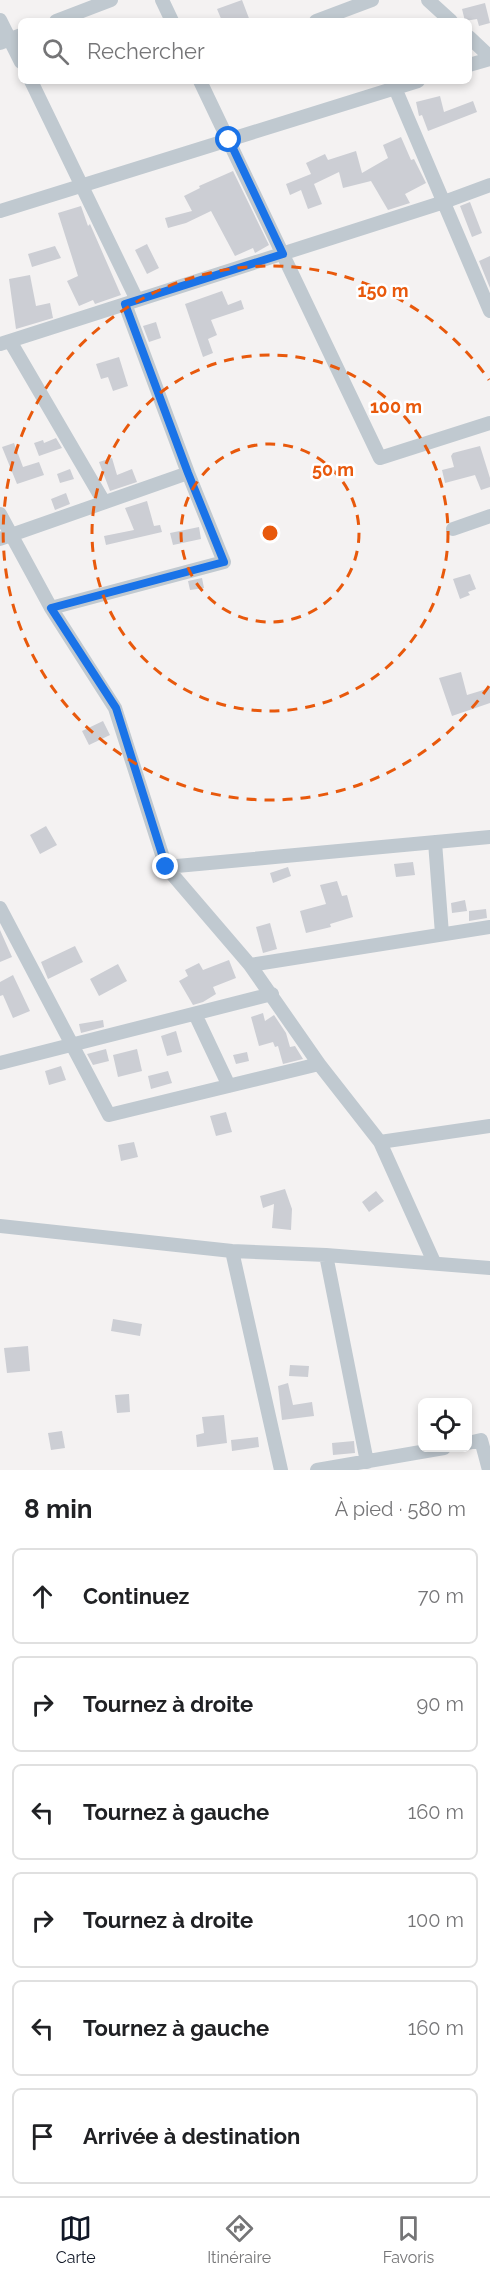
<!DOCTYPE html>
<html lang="fr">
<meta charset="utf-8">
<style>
:root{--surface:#fff;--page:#f6f6f6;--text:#202124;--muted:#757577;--line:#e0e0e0;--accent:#111827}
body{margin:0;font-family:Raleway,sans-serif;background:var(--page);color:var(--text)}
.controls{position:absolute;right:18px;bottom:18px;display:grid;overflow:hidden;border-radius:9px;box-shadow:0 3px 9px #0003}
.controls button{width:54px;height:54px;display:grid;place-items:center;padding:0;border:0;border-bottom:2px solid var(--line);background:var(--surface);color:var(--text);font:30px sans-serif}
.stop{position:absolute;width:18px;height:18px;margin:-14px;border:4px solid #1a73e8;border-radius:50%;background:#fff}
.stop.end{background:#1a73e8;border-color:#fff;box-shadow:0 2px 6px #0008}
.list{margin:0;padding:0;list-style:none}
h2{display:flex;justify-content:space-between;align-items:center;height:78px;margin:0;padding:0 24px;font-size:26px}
h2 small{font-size:20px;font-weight:400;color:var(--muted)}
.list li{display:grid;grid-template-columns:39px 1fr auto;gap:18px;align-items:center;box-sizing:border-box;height:96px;margin:0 12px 12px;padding:0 12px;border:2px solid var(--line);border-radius:9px}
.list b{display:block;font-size:22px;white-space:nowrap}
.list em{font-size:20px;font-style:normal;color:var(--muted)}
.icon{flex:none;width:33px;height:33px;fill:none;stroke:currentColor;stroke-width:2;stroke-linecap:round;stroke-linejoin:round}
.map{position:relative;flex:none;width:490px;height:1470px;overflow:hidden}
.search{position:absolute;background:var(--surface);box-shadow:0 3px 9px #0003;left:18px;right:18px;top:18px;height:66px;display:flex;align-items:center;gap:15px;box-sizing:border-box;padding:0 21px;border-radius:9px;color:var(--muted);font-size:22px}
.sheet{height:726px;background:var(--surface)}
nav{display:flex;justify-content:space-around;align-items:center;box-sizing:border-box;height:84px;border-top:2px solid var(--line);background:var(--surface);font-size:16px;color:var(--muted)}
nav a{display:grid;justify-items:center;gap:3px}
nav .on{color:var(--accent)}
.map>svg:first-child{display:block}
.building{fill:#ccced4}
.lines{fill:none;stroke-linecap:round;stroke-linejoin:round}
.minor{stroke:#c0c9d0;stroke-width:14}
.route{stroke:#1a73e8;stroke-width:8}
.ring{fill:none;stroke:#e8590c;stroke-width:3;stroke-dasharray:10 8}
.centre{fill:#e8590c;stroke:#fff;stroke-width:3}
.ring-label{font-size:18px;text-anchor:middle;font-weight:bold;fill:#e8590c;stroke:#fff;stroke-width:5;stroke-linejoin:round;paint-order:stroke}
</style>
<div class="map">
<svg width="490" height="1470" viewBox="0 0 490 1470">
<rect width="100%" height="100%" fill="#f4f2f2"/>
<path class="building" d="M242,0l8,21h-28l-5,-12z
M485,3l5,20 -11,3 -2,-7 -12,2 -3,-12z
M440,96l4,16 29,-11 4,11 -49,19 -6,-16 -3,1 -3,-14z
M401,137l10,23 3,-1 12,24 -21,11 5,9 -22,7 -17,-29 -28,7 -4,-16 -25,12 8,20 -14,5 -7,-19 -11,5 -4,-11 25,-10 -5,-11 19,-9 3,6 28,-9 6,22 26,-15 -5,-13z
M233,171l36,74 -14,8 -2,-5 -18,8 -24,-45 -25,12 -18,5 -3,-10 27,-7 -8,-15 16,-8 -1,-2z
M470,202l12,31 -10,4 -12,-31z
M81,206l7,20 2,-2 31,71 -26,9 -2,-4 -14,6 -12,-25 11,-5 -20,-63z
M147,244l12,24 -12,6 -12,-24z
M55,246l6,12 -29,9 -4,-13z
M490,256v32l-11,-27z
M30,275l6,31 14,-3 3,15 -37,11 -7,-50z
M222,291l6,14 13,-5 3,9 -33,11 6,15 -9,4 5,14 -10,4 -18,-53z
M156,322l5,16 -12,4 -6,-16z
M119,357l9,29 -15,5 -5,-14 -7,2 -5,-15z
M56,438l6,10 -23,8 -5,-13 9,-3 1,3z
M14,443l9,24 16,-5 5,13 -27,9 -15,-37z
M480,446l10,32v9l-9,3 -6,-15 -30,8 -3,-13 12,-3 -3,-11 2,-3z
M112,458l5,17 15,-6 5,13 -27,9 -11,-29z
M70,469l4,10 -14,4 -3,-9z
M66,493l4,11 -15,6 -4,-11z
M147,501l7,25 6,-1 2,7 -56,13 -2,-9 30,-6 -9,-22z
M199,527l2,12 -28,6 -3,-12z
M470,574l6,15 -8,3 2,3 -10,4 -7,-20z
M202,578l2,10 -14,2 -2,-9z
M461,672l6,23 23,-7v15l-38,13 -13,-38z
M103,721l7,14 -21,10 -7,-14z
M46,826l11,19 -17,9 -10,-19z
M413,862l2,13 -19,2 -2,-13z
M288,867l3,9 -18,7 -3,-10z
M337,881l5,15 5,-1 6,22 -23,7 1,3 -25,6 -6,-22 26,-7 -6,-19z
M465,900l2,11 -15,2 -1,-10z
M486,909l1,9 -18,3v-10z
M270,923l7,26 -14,4 -7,-26z
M0,930l12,27 -12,5z
M75,946l8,16 -35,17 -7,-17z
M229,960l7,18 -23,9 3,7 -13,8 -10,3 -14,-24 9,-5 -3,-6 14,-7 4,7z
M118,964l9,17 -28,15 -9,-17z
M13,975l17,36 -17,7 -10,-23 -3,1v-14z
M263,1013l2,8 9,-6 12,18 4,14 5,-1 8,13 -20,5 -5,-18 -3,1 -2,-5 -14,4 -8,-29z
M103,1020l1,7 -23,6 -2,-9z
M176,1031l6,21 -15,4 -6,-20z
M106,1049l3,12 -16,4 -6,-11z
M137,1049l5,22 -24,6 -5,-22z
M247,1052l2,9 -13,3 -3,-9z
M61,1066l5,14 -17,5 -4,-14z
M168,1071l4,12 -21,6 -3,-13z
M226,1112l6,20 -16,4 -6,-20z
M134,1142l4,15 -17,4 -3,-16z
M285,1189l7,20 -1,21 -19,-2 2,-24 -11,4 -3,-12z
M376,1191l8,10 -15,11 -7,-10z
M113,1319l29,5 -2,12 -29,-5z
M28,1346l2,25 -23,2 -3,-25z
M290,1365l19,1 -1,11 -19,-1z
M288,1383l5,22 19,-3 2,14 -32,4 -4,-34z
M129,1394l1,18 -13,1 -2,-18z
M224,1415l3,28 -30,4 -1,-12 8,-2 -2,-16z
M62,1431l3,17 -14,2 -3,-17z
M258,1437l1,10 -27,4 -1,-11z
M354,1441l1,12 -22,2 -1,-12z"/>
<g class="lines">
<path class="minor" d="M162,0l10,21
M428,0l23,21
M0,20l21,42
M56,21l55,-21
M316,21l56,-21
M469,37l21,20
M0,43l21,-8
M469,65l21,-6
M31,81l106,219
M200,81l180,377 110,-35
M395,88l95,223
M0,211l418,-130
M10,341l94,161
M0,344l444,-142 46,-17
M0,514l51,94 64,100 51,159 84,98 69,99 61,78 54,120
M453,529l37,-13
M0,539l188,-66
M51,608l173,-46 -36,-89 -63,-169
M435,842l7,92
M166,867l324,-30
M0,908l109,207 210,-51
M250,965l240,-38
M195,1014l34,72
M0,1063l272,-69
M380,1142l110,-16
M0,1226l232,25 94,4 164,13
M232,1251l49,219
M326,1255l41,207
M468,1443l13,-3 8,30
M317,1470l127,-22"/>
</g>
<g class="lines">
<path class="route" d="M166,867l-50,-159 -65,-100 173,-46 -36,-89 -63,-169 158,-50 -54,-114"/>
</g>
<g class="ring">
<circle cx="270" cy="533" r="89"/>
<circle cx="270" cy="533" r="178"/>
<path d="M489 686A267 267 0 1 1 489 380"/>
</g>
<circle cx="270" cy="533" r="9" class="centre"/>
<g class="ring-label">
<text x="383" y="297">150 m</text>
<text x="396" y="413">100 m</text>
<text x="333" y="476">50 m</text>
</g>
</svg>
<div class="controls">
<button><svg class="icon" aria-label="locate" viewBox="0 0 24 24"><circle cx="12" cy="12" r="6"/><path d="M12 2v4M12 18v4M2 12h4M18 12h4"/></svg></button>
</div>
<div class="stop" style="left:229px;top:140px"></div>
<div class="stop end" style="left:166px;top:867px"></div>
<div class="search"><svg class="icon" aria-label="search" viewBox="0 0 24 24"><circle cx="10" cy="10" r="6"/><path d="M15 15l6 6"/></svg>Rechercher</div>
</div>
<section class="sheet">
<h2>8 min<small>À pied · 580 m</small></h2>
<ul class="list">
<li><svg class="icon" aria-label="ahead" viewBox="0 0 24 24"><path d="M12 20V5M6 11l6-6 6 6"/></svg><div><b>Continuez</b></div><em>70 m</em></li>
<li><svg class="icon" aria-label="right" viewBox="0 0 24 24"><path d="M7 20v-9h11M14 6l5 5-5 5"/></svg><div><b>Tournez à droite</b></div><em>90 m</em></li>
<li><svg class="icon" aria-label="left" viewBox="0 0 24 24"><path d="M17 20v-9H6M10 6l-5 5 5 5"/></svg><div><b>Tournez à gauche</b></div><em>160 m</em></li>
<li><svg class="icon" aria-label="right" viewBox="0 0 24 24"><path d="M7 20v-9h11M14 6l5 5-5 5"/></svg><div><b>Tournez à droite</b></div><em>100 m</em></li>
<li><svg class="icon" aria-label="left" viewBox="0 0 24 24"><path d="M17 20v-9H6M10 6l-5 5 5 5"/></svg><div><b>Tournez à gauche</b></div><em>160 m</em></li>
<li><svg class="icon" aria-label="arrive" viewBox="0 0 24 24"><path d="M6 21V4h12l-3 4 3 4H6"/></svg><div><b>Arrivée à destination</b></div></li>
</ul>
</section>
<nav>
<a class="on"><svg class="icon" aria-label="map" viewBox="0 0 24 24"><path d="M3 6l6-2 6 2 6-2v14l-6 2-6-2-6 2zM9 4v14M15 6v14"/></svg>Carte</a>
<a><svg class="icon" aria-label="directions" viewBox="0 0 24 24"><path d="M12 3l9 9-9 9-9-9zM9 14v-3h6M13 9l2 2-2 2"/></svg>Itinéraire</a>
<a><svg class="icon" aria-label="saved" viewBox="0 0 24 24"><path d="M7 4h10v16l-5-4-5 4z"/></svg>Favoris</a>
</nav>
